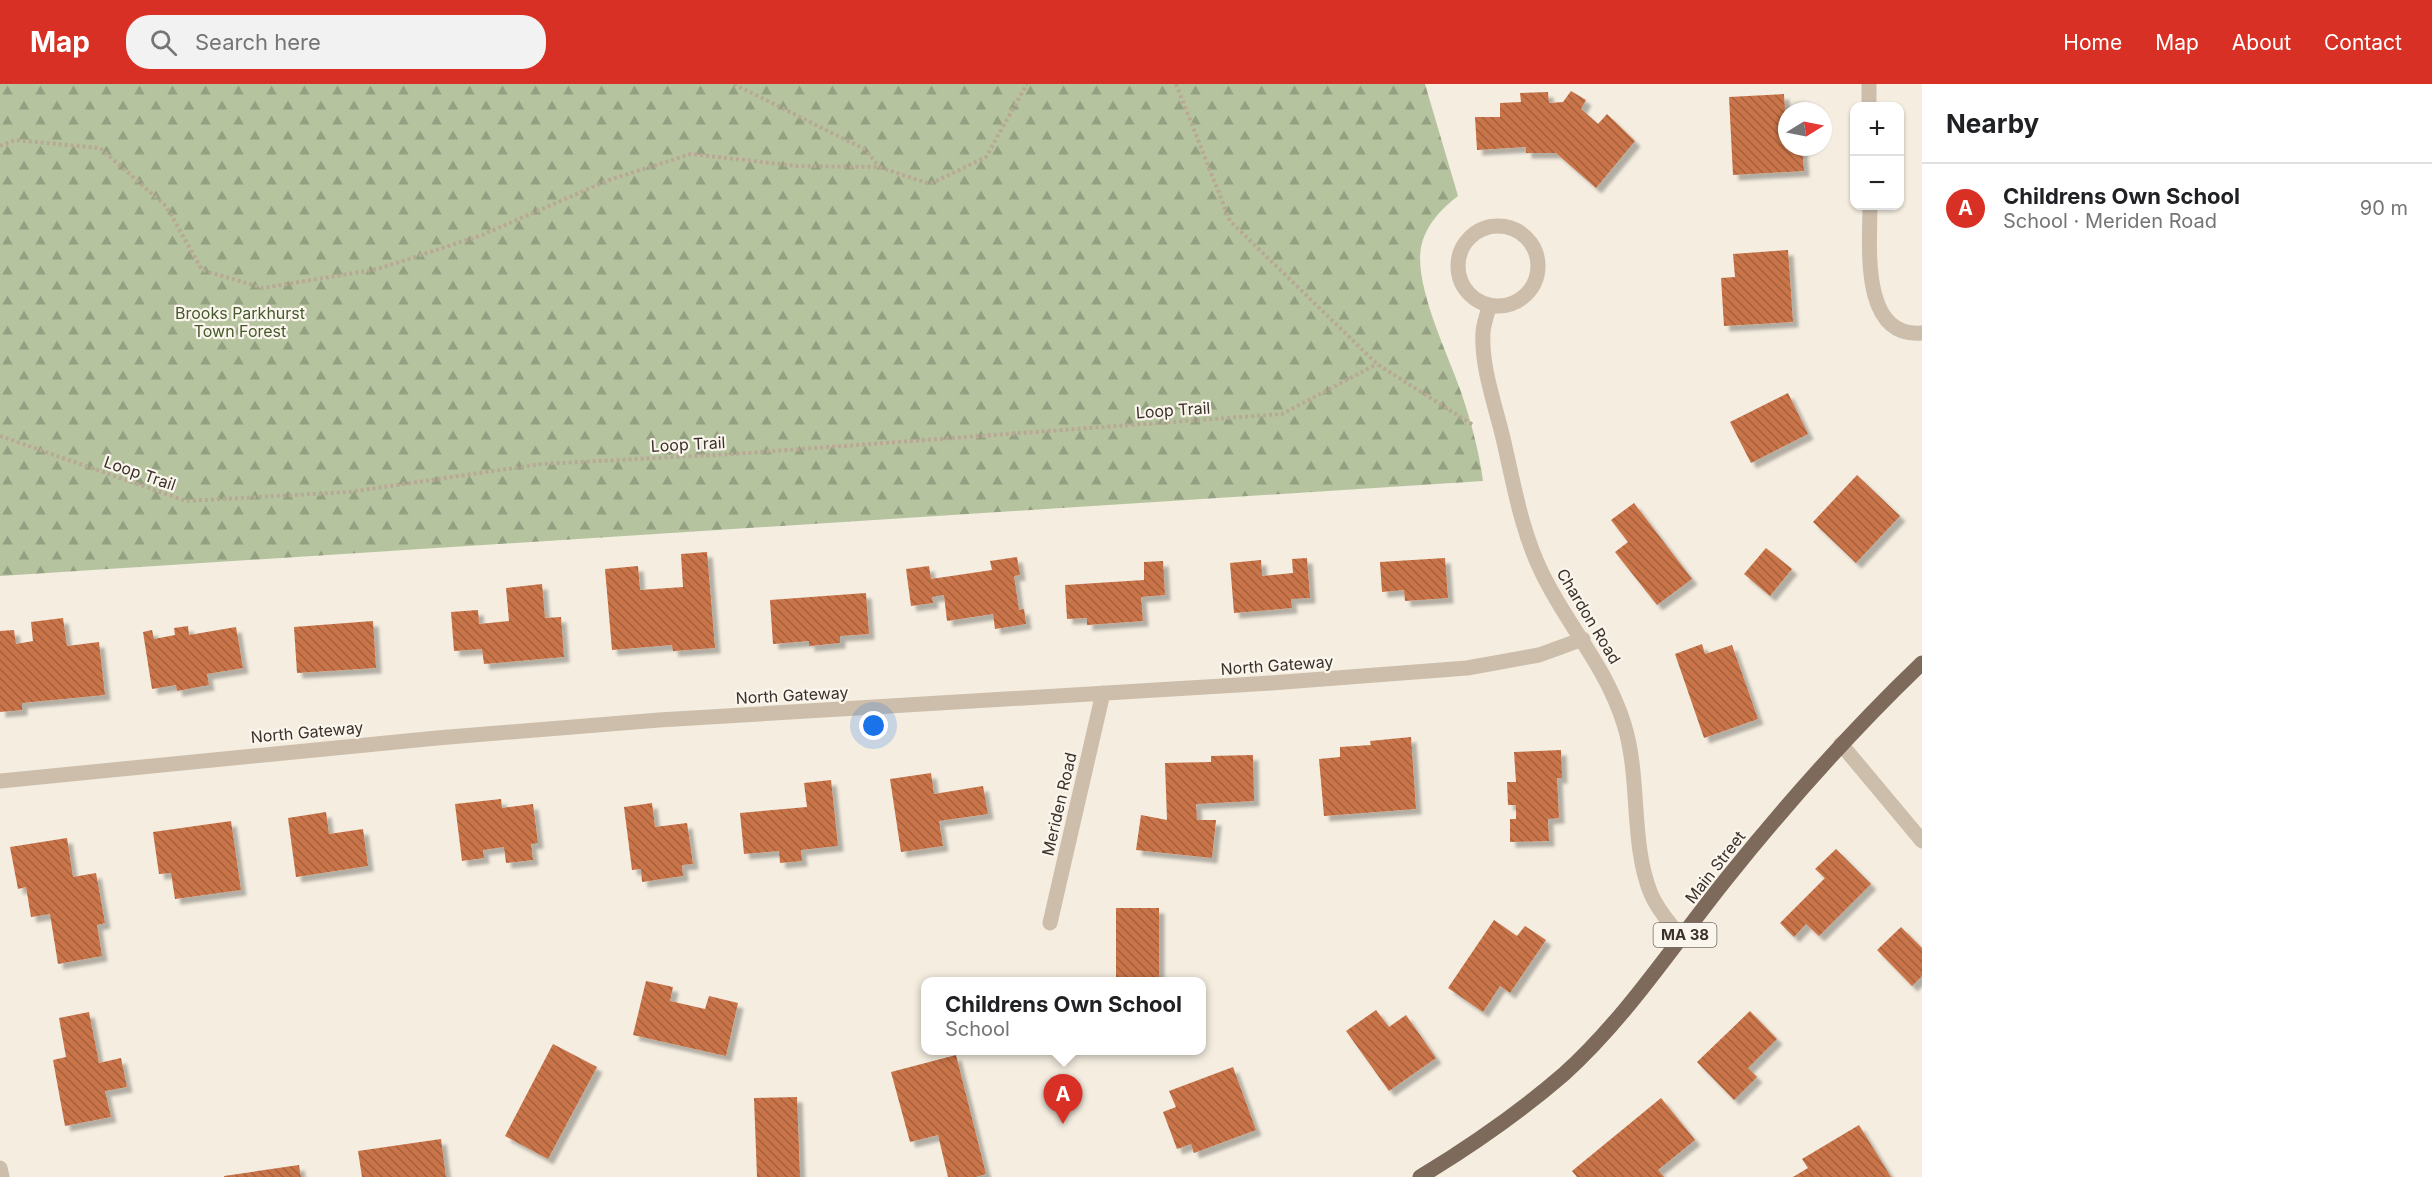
<!DOCTYPE html>
<meta charset="utf-8">
<style>
:root{--surface:#fff;--page:#f2f2f2;--text:#202124;--muted:#757577;--line:#e0e0e0;--accent:#d93025}
body{margin:0;font-family:Inter,sans-serif;background:var(--page);color:var(--text)}
.controls{position:absolute;right:18px;top:18px;display:grid;overflow:hidden;border-radius:12px;box-shadow:0 2px 4px #0004}
.controls button{width:54px;height:54px;display:grid;place-items:center;padding:0;border:0;border-bottom:2px solid var(--line);background:var(--surface);color:var(--text);font:30px sans-serif}
.compass{position:absolute;left:1778px;top:18px;width:54px;height:54px;border-radius:50%;background:var(--surface);box-shadow:0 2px 4px #0004;rotate:80deg}
.you{position:absolute;left:874px;top:642px;width:21px;height:21px;margin:-15px;border:4px solid #fff;border-radius:50%;background:#1a73e8;box-shadow:0 0 0 9px #1a73e833}
.badge{display:grid;place-items:center;width:39px;height:39px;border-radius:50%;background:var(--accent);color:#fff;font-size:20px;font-weight:700}
.pin{position:absolute;translate:-50% -50px;filter:drop-shadow(0 2px 3px #0008)}
.pin::after{content:'';position:absolute;top:32px;width:21px;height:18px;background:inherit;clip-path:polygon(0 0,100% 0,50% 100%)}
.popup{position:absolute;left:921px;top:893px;width:285px;height:78px;box-sizing:border-box;display:grid;place-content:center;border-radius:12px;background:var(--surface);filter:drop-shadow(0 2px 4px #0005);font-size:20px;white-space:nowrap;color:var(--muted)}
.popup b{font-size:22px;color:var(--text)}
.popup::after{content:'';position:absolute;left:50%;top:100%;margin-left:-12px;border:12px solid transparent;border-top-color:var(--surface)}
.list{margin:0;padding:0;list-style:none}
h2{display:flex;justify-content:space-between;align-items:center;height:78px;margin:0;padding:0 24px;font-size:26px}
h2 small{font-size:20px;font-weight:400;color:var(--muted)}
.list li{display:grid;grid-template-columns:39px 1fr auto;gap:18px;align-items:center;box-sizing:border-box;height:90px;padding:0 24px;border-top:2px solid var(--line)}
.list b{display:block;font-size:22px;white-space:nowrap}
.list p{margin:0;font-size:20px;white-space:nowrap;color:var(--muted)}
.list em{font-size:20px;font-style:normal;color:var(--muted)}
.icon{flex:none;width:33px;height:33px;fill:none;stroke:currentColor;stroke-width:2;stroke-linecap:round;stroke-linejoin:round}
.map{position:relative;flex:none;width:1922px;height:1093px;overflow:hidden}
header{display:flex;align-items:center;gap:36px;box-sizing:border-box;height:84px;padding:0 30px;background:var(--accent);color:#fff}
header strong{font-size:28px}
nav{display:flex;gap:33px;margin-inline-start:auto;font-size:21px}
.search{width:420px;height:54px;background:var(--page);display:flex;align-items:center;gap:15px;box-sizing:border-box;padding:0 21px;border-radius:24px;color:var(--muted);font-size:22px}
main{display:flex}
aside{flex:1;background:var(--surface)}
.map>svg:first-child{display:block}
.forest{fill:url(#forest-firs)}
.building{fill:url(#building-back-hatch);filter:url(#shadow)}
.lines{fill:none;stroke-linecap:round;stroke-linejoin:round}
.path{stroke:#b9a895;stroke-width:4;stroke-dasharray:3 3;stroke-linecap:butt}
.minor{stroke:#cdbeab;stroke-width:15}
.major{stroke:#7d6a5b;stroke-width:15}
.labels{text-anchor:middle;stroke-width:4.5;stroke-linejoin:round;paint-order:stroke}
.shield{fill:#fbf6ed;stroke:#756c65;stroke-width:1.5}
.shield-label{font-size:15px;font-weight:bold;fill:#3b312b}
.park-label{font-size:16px;fill:#465a2d;stroke:#fbf6ed}
.street-label{font-size:16px;fill:#3b312b;stroke:#fbf6ed}
</style>
<header>
<strong>Map</strong>
<div class="search"><svg class="icon" aria-label="search" viewBox="0 0 24 24"><circle cx="10" cy="10" r="6"/><path d="M15 15l6 6"/></svg>Search here</div>
<nav><a>Home</a><a>Map</a><a>About</a><a>Contact</a></nav>
</header>
<main>
<div class="map">
<svg width="1922" height="1093" viewBox="0 0 1922 1093">
<defs>
<pattern id="forest-firs" width="22" height="20" patternUnits="userSpaceOnUse" patternTransform="scale(1.5)"><rect width="22" height="20" fill="#b5c49f"/><path d="M5 1l3.5 6h-7zM16 11l3.5 6h-7z" fill="#94a082"/></pattern>
<pattern id="building-back-hatch" width="6" height="6" patternUnits="userSpaceOnUse" patternTransform="scale(1.5)"><rect width="6" height="6" fill="#ca7449"/><path d="M-1 5l2 2M0 0l6 6M5-1l2 2" fill="none" stroke="#a5603d"/></pattern>
<filter id="shadow"><feDropShadow dx="5.5" dy="5.5" stdDeviation="1.5" flood-color="#0004"/></filter>
</defs>
<rect width="100%" height="100%" fill="#f4ede0"/>
<path class="forest" d="M0,0h1425l33,112c-17,13 -32,29 -37,51 -7,39 27,107 40,145 10,29 18,59 22,89l-1483,95z"/>
<path class="building" d="M1571,7l15,9 -5,9 17,15 9,-10 28,27 -39,47 -40,-35h-30v-6l-49,3 -2,-33h25v-14l21,-1 -1,-9 28,-1 1,11 14,-1z
M1784,10l3,53h15l2,24 -71,4 -4,-78z
M1788,166l5,72 -69,4 -3,-48 14,-1 -2,-23z
M1788,309l20,41 -57,29 -21,-41z
M1857,391l43,41 -44,47 -43,-41z
M1634,419l58,76 -35,26 -42,-53 13,-10 -17,-22z
M1766,464l26,21 -22,27 -26,-22z
M707,468l8,96 -42,3 -1,-6 -60,5 -7,-81 33,-3 2,24 43,-3 -2,-33z
M1017,473l3,18 -6,1 5,34 5,-1 2,15 -31,5 -2,-15 -46,7 -3,-26 -12,2 1,6 -22,3 -5,-37 23,-3 2,13 61,-9 -2,-9z
M1307,474l3,40 -19,1 1,9 -58,5 -4,-50 31,-3 1,16 31,-3 -1,-14z
M1445,474l3,40 -43,3 -1,-11 -22,2 -2,-30z
M1163,477l2,34 -24,2 2,24 -56,4v-7l-20,1 -2,-34 79,-5v-18z
M542,500l3,34 16,-1 3,40 -80,7 -2,-15 -28,2 -3,-39 27,-2 1,14 30,-3 -3,-33z
M866,509l3,41 -29,2v7l-31,3v-5l-36,3 -3,-44z
M63,534l4,28 32,-4 6,53 -83,8v7l-22,2v-81l14,-1 2,14 17,-3 -2,-19z
M373,537l3,47 -79,5 -3,-46z
M188,542l1,9 47,-8 7,41 -36,6 2,11 -32,6 -1,-6 -24,4 -9,-57 9,-2 2,9 21,-4 -1,-7z
M1702,560l3,10 27,-9 26,74 -54,19 -29,-84z
M1411,653l5,72 -92,7 -5,-57 21,-2v-10l31,-2 -1,-4z
M1561,666l1,28h-5l2,40 -11,1 1,22 -39,1v-23h6v-14h-8l-1,-23h9l-2,-30z
M1253,671l1,46 -58,3 1,16h19l-4,38 -76,-8 5,-35 26,5 -2,-57 46,-1v-6z
M931,689l3,21 49,-8 5,28 -49,7 4,25 -42,6 -11,-73z
M831,696l7,66 -37,4 1,11 -22,2 -1,-12 -35,3 -4,-41 67,-6 -3,-24z
M501,715l1,9 31,-4 5,39 -7,1 2,16 -27,3 -2,-16 -21,3 1,8 -22,3 -7,-57z
M652,719l3,24 32,-4 6,41 -11,1 1,11 -41,6 -1,-13 -9,1 -8,-63z
M326,728l3,22 34,-5 5,37 -72,11 -8,-59z
M231,737l10,69 -66,9 -4,-26 -12,1 -6,-42z
M67,754l6,39 23,-4 9,50 -8,2 5,31 -44,8 -8,-50 -19,3 -5,-30 -8,2 -8,-42z
M1836,765l35,35 -52,52 -13,-12 -12,13 -14,-14 45,-45 -10,-9z
M1116,824h43v74h-43z
M1494,836l23,16 8,-10 21,14 -36,53 -10,-7 -17,26 -35,-24z
M1901,843l21,21v28l-10,10 -35,-36z
M646,897l27,6 -3,14 35,8 4,-13 29,7 -12,53 -93,-21z
M1376,926l13,17 17,-12 30,43 -47,33 -43,-60z
M1750,927l27,28 -29,29 9,9 -23,23 -37,-38z
M89,928l10,51 22,-5 6,29 -22,4 6,26 -46,9 -12,-66 13,-3 -7,-39z
M553,960l44,23 -49,92 -43,-23z
M956,971l30,119 -10,3h-28l-10,-42 -28,7 -19,-70z
M1233,983l23,63 -62,23 -3,-9 -14,5 -14,-37 13,-5 -7,-16z
M797,1013l3,80h-43l-3,-79z
M1661,1014l34,42 -37,30 6,7h-87l-5,-6z
M1859,1041l32,52h-98l15,-9 -6,-9z
M441,1055l5,38h-84l-4,-26z
M299,1081l2,12h-77v-1z"/>
<g class="lines">
<path class="path" d="M734,0l132,66 13,17
M1176,0l54,137 147,143 96,61
M0,62l15,-6 85,8 66,58 36,64 61,18 115,-19 104,-34 127,-55 82,-26 106,12 82,1 51,17 56,-27 41,-73
M0,352l186,65 163,-9 192,-28 192,-10 549,-40 95,-50"/>
<path class="minor" d="M1869,0v22
M1870,122c0,39 -10,132 52,127
M1458 182a40 40 0 1 1 80 0a40 40 0 1 1-80 0Z
M1490,221c-3,9 -6,17 -7,27 -2,35 12,72 20,106 11,47 18,92 39,135 26,54 63,91 82,151 17,54 6,119 27,170 7,17 20,30 31,45
M1841,660l81,97
M0,697l437,-43 222,-18 612,-37 196,-15 72,-13 44,-16
M1050,839l53,-230
M0,1084l2,9"/>
<path class="major" d="M1420,1093c51,-31 99,-64 144,-103 63,-57 110,-130 163,-196 61,-76 125,-148 195,-215"/>
</g>
<g class="labels">
<rect class="shield" x="1653.5" y="839" width="63" height="24" rx="4.5"/>
<g class="shield-label">
<text x="1685" y="856">MA 38</text>
</g>
<g class="park-label">
<text x="240" y="235">Brooks Parkhurst<tspan x="240" dy="18">Town Forest</tspan></text>
</g>
<g class="street-label">
<text transform="translate(1173 326) rotate(-4)" y="6">Loop Trail</text>
<text transform="translate(688 360) rotate(-3)" y="6">Loop Trail</text>
<text transform="translate(140 389) rotate(19)" y="6">Loop Trail</text>
<text transform="translate(1589 532) rotate(59)" y="6">Chardon Road</text>
<text transform="translate(1277 581) rotate(-4)" y="6">North Gateway</text>
<text transform="translate(792 611) rotate(-3)" y="6">North Gateway</text>
<text transform="translate(307 648) rotate(-5)" y="6">North Gateway</text>
<text transform="translate(1059 720) rotate(-77)" y="6">Meriden Road</text>
<text transform="translate(1715 783) rotate(-52)" y="6">Main Street</text>
</g>
</g>
</svg>
<div class="controls">
<button>+</button>
<button>−</button>
</div>
<svg class="compass" viewBox="-18 -18 36 36"><path d="M0-13l5 13h-10z" fill="#e53935"/><path d="M0 13l5-13h-10z" fill="#757577"/></svg>
<div class="you"></div>
<div class="pin badge" style="left:1063px;top:1040px">A</div>
<div class="popup"><b>Childrens Own School</b>School</div>
</div>
<aside>
<h2>Nearby<small></small></h2>
<ul class="list">
<li><span class="badge">A</span><div><b>Childrens Own School</b><p>School · Meriden Road</p></div><em>90 m</em></li>
</ul>
</aside>
</main>
